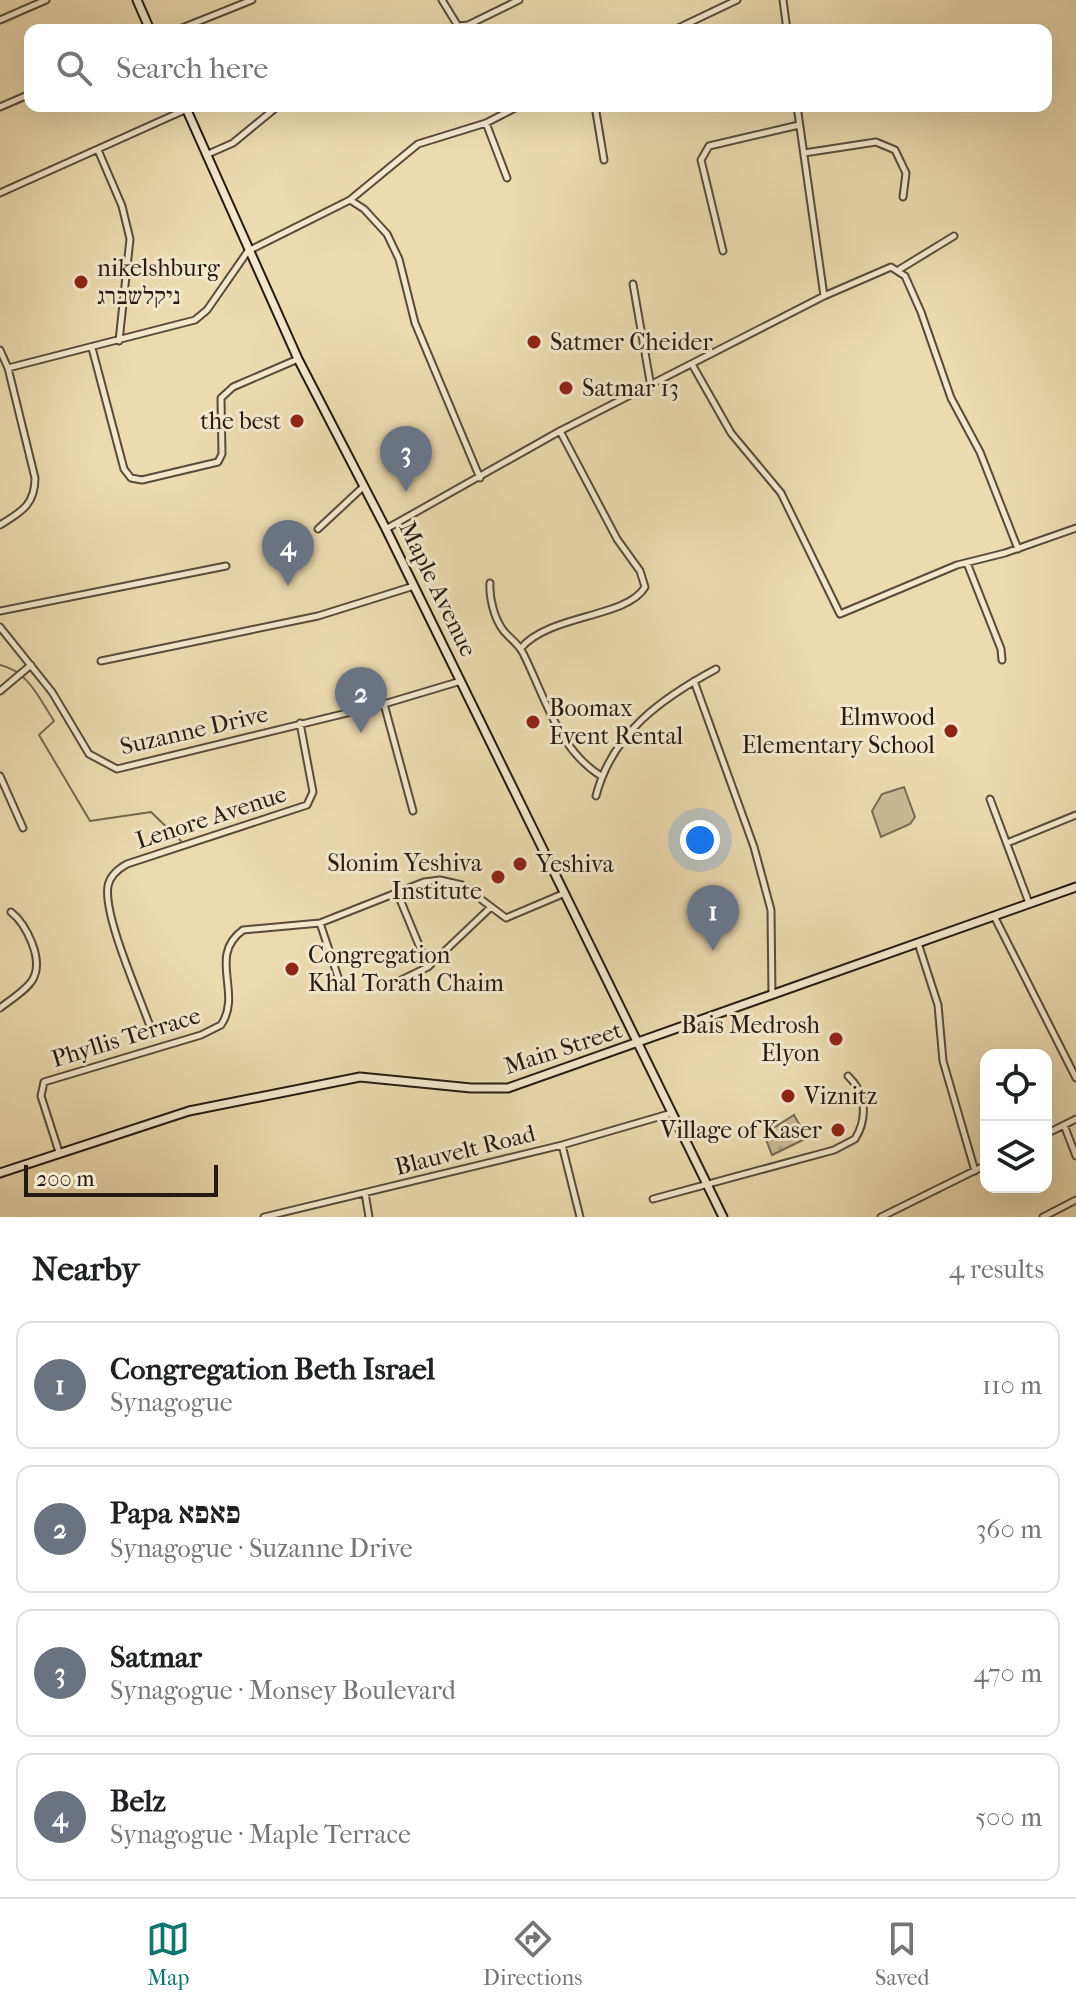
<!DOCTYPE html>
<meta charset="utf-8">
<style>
:root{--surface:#fff;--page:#f6f6f6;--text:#202124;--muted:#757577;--line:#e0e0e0;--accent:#0f766e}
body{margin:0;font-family:"IM FELL French Canon","Frank Ruhl Libre",serif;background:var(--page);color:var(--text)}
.controls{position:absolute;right:24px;bottom:24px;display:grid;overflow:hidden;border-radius:16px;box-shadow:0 8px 32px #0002}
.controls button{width:72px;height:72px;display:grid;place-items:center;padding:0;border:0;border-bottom:2px solid var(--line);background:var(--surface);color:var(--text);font:40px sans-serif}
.scale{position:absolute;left:24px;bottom:20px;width:194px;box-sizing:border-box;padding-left:8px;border:4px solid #261b12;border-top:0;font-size:22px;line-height:28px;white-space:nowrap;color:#261b12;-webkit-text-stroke:6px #f3e7cc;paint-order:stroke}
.you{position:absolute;left:700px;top:840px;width:28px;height:28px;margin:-20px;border:6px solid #fff;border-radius:50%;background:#1a73e8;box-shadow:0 0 0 12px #1a73e833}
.badge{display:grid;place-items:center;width:52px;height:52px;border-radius:50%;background:var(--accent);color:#fff;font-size:26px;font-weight:700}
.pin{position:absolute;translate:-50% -66px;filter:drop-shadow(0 2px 4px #0008)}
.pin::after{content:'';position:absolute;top:42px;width:28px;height:24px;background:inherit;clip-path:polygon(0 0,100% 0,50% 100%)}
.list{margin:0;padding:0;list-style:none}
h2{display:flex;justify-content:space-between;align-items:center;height:104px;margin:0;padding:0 32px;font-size:34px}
h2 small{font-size:26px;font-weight:400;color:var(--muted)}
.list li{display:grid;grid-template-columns:52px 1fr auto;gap:24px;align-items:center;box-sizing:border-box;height:128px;margin:0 16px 16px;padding:0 16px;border:2px solid var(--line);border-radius:16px}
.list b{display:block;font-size:30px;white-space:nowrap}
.list p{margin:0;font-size:26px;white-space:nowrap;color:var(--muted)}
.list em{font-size:26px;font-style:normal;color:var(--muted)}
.icon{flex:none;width:44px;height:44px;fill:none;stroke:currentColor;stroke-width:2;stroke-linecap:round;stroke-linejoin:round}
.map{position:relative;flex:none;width:1076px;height:1217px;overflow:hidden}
.search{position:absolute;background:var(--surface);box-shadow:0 8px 32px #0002;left:24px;right:24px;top:24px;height:88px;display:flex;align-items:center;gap:20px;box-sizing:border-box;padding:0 28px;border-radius:16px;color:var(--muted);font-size:30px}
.sheet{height:680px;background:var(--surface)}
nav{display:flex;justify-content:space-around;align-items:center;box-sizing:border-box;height:112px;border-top:2px solid var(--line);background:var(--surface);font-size:22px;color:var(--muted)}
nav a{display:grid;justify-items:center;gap:4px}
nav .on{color:var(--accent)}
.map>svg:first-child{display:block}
.grass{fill:#caba95;stroke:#786a54;stroke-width:2}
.park{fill:url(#park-dots);stroke:#786a54;stroke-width:2}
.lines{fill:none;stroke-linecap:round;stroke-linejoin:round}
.stream{stroke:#756750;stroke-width:2}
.street-casing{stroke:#584b3a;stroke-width:9}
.secondary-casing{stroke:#261b12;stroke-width:11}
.street{stroke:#f3e7cc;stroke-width:5}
.secondary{stroke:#f3e7cc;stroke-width:7}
.poi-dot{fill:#8f2418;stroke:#f3e7cc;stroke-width:3}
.labels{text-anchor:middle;stroke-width:6;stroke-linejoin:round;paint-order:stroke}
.poi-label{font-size:24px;fill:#261b12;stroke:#f3e7cc;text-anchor:start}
.street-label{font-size:24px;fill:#261b12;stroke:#f3e7cc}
</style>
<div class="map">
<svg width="1076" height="1217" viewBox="0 0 1076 1217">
<defs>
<pattern id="park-dots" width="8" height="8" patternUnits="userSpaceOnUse" patternTransform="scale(2)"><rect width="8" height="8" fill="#caba95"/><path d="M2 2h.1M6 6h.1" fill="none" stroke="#ad9f7f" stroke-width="1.8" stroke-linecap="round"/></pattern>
</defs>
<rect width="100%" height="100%" fill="#ecdab0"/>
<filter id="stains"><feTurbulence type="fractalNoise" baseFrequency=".0025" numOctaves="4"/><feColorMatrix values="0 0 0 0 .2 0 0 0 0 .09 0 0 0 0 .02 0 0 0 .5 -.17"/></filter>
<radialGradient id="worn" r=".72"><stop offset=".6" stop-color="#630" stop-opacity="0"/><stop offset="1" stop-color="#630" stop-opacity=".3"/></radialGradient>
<path class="grass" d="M904,787l11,30 -5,7 -29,13 -9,-26 10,-17z"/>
<path class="park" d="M794,1115l13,23 -35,17 -8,-21z"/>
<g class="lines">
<path class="stream" d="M0,665c28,6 39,33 54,56l-15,14 51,86 61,-9 30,29"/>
<defs>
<path id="street" d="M442,0l16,26 10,-1 51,-25
M783,0l4,30
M0,20l46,-20
M177,30l75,-30
M674,30l63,-30
M595,106l9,54
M797,106l27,190
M0,107l30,-13
M486,123l21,55
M98,150l24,56 8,33 -11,102
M804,153l72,-11 19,8 11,23 -3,24
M206,155l27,-12 45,-37
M0,193l187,-84
M350,200l14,9 23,25 12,25 16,64 65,155
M723,251l-22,-91 8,-14 90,-21
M900,269l54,-33
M633,284l18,103
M92,348l32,121 7,9 11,2 76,-18 4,-8 -1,-56 12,-11 65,-28
M0,350l8,18 187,-48 12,-10 41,-59 102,-51 68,-56 68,-21 33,-17
M693,366l38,67 50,60 59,121 117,-49 48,-12 71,-25
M0,525c21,-13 35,-20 35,-47l-27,-110
M318,529l45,-42
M386,529l174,-98 264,-135 67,-29 14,9 16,36 30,86 29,54 38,97
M967,563l34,86 1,11
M490,583c-1,14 4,35 13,47 6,8 15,13 20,23 22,44 35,96 78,123
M0,611l226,-45
M0,627l52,65 37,62 28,15 267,-65 77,-23
M521,648c29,-34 106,-30 124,-61l-5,-16 -23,-32 -57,-108
M101,661l217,-45 96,-30
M694,681l60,166 17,63 1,85
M0,691l31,-26
M384,704l29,107
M0,776l23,52
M596,796c16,-63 66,-98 120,-127
M990,799l39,104
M1007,843l69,-28
M397,892l31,75
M994,916l82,162
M320,923l22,66
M918,943l20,62 5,56 32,110
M401,980l27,-13 62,-59
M0,1008c10,-8 27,-18 33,-29 11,-20 -7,-55 -22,-67
M151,1029c-11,-32 -48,-113 -43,-143 2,-11 10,-17 19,-22l180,-59 6,-13 -13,-69
M1064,1125l12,31
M1046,1134l30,-15
M562,1145l18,72
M59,1152l-18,-56 3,-14 157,-47 20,-10c22,-32 -14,-69 22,-95l77,-7 104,-41 16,-2 22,5 44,33 59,-25
M365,1193l4,24
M653,1199l181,-49 21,-11c13,-21 11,-46 -7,-63
M264,1217l298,-72 110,-32
M881,1217l105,-52
M1043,1217l33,-17"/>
<path id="secondary" d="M137,0l13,30
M185,106l113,253 88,170 337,688
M0,1173l189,-62 171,-34 111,11h37l568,-201"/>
</defs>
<use href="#street" class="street-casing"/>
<use href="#secondary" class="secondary-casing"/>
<use href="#street" class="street"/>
<use href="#secondary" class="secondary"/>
</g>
<g class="poi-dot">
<circle cx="81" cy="282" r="8"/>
<circle cx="534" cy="342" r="8"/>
<circle cx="566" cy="388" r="8"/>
<circle cx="297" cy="421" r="8"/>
<circle cx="533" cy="722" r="8"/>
<circle cx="951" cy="731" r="8"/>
<circle cx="520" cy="864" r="8"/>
<circle cx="498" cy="877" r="8"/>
<circle cx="292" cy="969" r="8"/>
<circle cx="836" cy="1039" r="8"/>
<circle cx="788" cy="1096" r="8"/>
<circle cx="838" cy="1130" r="8"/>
</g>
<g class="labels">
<g class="poi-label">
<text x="97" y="276">nikelshburg<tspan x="97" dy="28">ניקלשברג</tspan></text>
<text x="550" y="350">Satmer Cheider</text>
<text x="582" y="396">Satmar 13</text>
<text x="281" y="429" text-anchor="end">the best</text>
<text x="549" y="716">Boomax<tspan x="549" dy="28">Event Rental</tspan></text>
<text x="935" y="725" text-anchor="end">Elmwood<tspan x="935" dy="28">Elementary School</tspan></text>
<text x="482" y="871" text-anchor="end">Slonim Yeshiva<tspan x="482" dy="28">Institute</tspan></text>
<text x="536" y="872">Yeshiva</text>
<text x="308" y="963">Congregation<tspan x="308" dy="28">Khal Torath Chaim</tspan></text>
<text x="820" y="1033" text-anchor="end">Bais Medrosh<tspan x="820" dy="28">Elyon</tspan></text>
<text x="804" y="1104">Viznitz</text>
<text x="822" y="1138" text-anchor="end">Village of Kaser</text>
</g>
<g class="street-label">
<text transform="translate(438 589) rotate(64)" y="8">Maple Avenue</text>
<text transform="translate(194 730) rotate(-13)" y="8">Suzanne Drive</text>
<text transform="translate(211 817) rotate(-18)" y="8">Lenore Avenue</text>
<text transform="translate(126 1037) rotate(-17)" y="8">Phyllis Terrace</text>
<text transform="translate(563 1048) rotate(-18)" y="8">Main Street</text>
<text transform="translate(465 1150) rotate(-14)" y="8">Blauvelt Road</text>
</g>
</g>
<rect width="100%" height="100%" filter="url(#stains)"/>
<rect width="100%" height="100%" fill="url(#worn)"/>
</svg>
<div class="controls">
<button><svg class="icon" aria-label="locate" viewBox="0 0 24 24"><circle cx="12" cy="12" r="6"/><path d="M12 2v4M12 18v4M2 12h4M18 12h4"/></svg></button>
<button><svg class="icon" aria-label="layers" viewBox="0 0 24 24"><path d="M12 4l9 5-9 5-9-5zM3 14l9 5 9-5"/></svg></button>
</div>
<div class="scale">200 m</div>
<div class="you"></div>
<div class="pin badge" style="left:713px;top:951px;background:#6b7280">1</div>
<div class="pin badge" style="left:361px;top:733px;background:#6b7280">2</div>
<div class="pin badge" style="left:406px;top:492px;background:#6b7280">3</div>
<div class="pin badge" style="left:288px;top:586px;background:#6b7280">4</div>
<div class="search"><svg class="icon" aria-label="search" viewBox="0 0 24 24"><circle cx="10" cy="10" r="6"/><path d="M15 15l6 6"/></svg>Search here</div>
</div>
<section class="sheet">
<h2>Nearby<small>4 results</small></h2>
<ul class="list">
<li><span class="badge" style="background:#6b7280">1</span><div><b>Congregation Beth Israel</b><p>Synagogue</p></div><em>110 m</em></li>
<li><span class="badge" style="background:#6b7280">2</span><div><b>Papa פאפא</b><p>Synagogue · Suzanne Drive</p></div><em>360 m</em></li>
<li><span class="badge" style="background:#6b7280">3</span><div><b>Satmar</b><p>Synagogue · Monsey Boulevard</p></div><em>470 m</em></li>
<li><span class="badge" style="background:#6b7280">4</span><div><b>Belz</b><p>Synagogue · Maple Terrace</p></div><em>500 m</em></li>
</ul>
</section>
<nav>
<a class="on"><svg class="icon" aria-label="map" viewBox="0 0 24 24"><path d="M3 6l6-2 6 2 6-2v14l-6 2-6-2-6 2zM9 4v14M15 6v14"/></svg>Map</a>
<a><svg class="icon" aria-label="directions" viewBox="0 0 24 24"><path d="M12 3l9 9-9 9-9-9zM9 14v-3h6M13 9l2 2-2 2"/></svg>Directions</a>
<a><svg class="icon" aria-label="saved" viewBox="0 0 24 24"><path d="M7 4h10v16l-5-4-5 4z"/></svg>Saved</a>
</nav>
